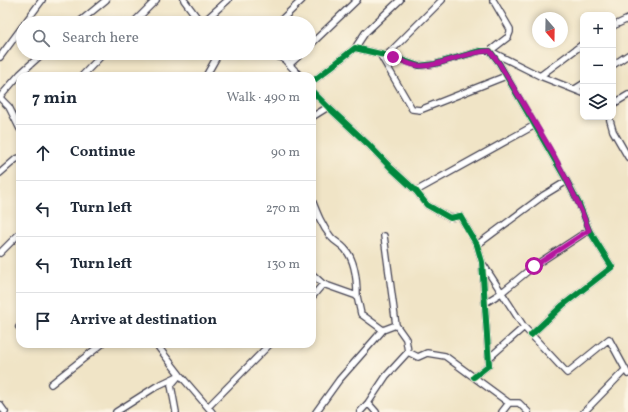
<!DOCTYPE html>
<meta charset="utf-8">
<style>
:root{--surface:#fff;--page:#f2f2f3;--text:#1f2937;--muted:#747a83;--line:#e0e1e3}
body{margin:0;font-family:Vollkorn,serif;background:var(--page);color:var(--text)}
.controls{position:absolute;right:12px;top:12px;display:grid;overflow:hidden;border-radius:8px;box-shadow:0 2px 6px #0003}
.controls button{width:36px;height:36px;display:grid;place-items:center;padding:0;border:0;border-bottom:1px solid var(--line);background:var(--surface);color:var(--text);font:20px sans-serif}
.compass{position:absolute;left:532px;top:12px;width:36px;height:36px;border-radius:50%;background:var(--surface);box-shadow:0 2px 6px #0003;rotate:160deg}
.stop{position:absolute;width:12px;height:12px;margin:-9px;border:3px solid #b5179e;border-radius:50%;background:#fff}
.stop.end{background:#b5179e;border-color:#fff;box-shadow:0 1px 4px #0008}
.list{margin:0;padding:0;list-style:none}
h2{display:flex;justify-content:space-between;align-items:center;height:52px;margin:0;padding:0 16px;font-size:17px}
h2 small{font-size:13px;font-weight:400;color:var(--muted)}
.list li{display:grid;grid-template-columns:26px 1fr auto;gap:12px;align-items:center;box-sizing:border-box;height:56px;padding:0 16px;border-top:1px solid var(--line)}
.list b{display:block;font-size:15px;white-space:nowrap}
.list em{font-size:13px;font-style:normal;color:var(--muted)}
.icon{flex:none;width:22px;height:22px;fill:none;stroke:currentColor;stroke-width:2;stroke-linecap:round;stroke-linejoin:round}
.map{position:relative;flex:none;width:628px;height:412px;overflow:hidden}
.search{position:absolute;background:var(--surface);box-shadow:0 2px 6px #0003;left:16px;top:16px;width:300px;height:44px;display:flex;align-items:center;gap:10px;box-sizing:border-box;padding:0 14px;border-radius:22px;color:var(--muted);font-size:15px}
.panel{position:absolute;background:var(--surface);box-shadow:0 2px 6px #0003;left:16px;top:72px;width:300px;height:276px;border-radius:12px}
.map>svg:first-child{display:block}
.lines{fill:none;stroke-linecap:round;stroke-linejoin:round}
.street-casing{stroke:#413f50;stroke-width:8}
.street{stroke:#fff;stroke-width:5.5}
.cycleway-casing{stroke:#fcf5e5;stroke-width:8}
.cycleway{stroke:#00873e;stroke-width:6}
.route{stroke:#b5179e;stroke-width:5}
</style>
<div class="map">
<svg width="628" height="412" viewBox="0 0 628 412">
<rect width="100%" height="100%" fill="#fcf5e5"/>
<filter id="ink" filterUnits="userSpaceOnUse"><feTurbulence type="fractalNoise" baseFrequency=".025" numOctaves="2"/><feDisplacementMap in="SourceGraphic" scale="8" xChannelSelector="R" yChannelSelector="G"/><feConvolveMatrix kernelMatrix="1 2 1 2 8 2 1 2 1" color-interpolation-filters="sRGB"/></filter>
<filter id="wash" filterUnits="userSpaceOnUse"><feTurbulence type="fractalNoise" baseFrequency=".012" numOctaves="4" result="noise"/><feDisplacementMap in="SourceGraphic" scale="16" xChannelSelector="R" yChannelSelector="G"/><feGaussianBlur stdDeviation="0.9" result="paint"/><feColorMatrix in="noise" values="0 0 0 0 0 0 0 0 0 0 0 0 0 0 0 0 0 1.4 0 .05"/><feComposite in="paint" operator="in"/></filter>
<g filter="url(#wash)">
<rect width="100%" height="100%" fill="#f0e4c6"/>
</g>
<g filter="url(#ink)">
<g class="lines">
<defs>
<path id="street" d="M184,0l17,23
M493,0l17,29v3l-2,5 -18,14 50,25 43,17
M25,23l17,-23
M78,23l28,-23
M133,23l23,-23
M202,23l26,-23
M278,23l24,-23
M613,26l15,-7
M309,46l48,-46
M355,48l10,-15 35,-33
M270,53l14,6 16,17
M380,54l32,55 8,1 86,-34
M387,55l55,-55
M0,57l23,-31
M290,64l12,-11
M613,65l15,-10
M82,76l22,-23
M206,76l13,-23
M540,76l43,-32
M312,82l43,-34 38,9 26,9 16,-2 45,-13h10l9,12 68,118 12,23 10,26 23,37 -49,38 -32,30
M575,89l8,-5
M312,91l16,16 41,38 22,23 25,23 11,14 23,13 10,-2 17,29 5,17 7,103 -15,12
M0,97l20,-23 23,-21
M0,98l9,9 11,22
M613,104l15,-9
M312,117l16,-10
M609,117l4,14 15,26
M0,173l16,-14 4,-1
M416,191l119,-66
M312,200c5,13 10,26 19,37 4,5 10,7 14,12 10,11 12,32 12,47
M384,236l12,89 10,14 2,13 10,5 9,-4 18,3 64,47h10l9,9
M477,245l67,-50 23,-14
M0,253l20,-20
M483,264l41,63 43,46 42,-34 19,35
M312,274l11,10 34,12 4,18 22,16
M312,297l11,-13
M485,303l16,-10 33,-27 55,-36
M19,327l1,-1
M156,344l24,31 32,37
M489,358l35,-31
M51,384l51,-40
M368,403l8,9
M0,405l5,7
M208,407l62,-63
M116,412l41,-26 23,-11
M176,412l-5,-27 6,-7
M316,412l23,-32 44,-50 13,-5
M360,412l8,-9 18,-27 22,-24
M502,412l7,-9
M584,412l41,-42"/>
</defs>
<use href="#street" class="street-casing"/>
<use href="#street" class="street"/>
<defs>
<path id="cycleway" d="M312,82l43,-34 38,9 26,9 16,-2 45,-13h10l9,12 68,118 12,23 10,26 23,37 -49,38 -32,30
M312,91l16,16 41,38 22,23 25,23 11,14 23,13 10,-2 17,29 5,17 7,103 -15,12"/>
</defs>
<use href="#cycleway" class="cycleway-casing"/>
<use href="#cycleway" class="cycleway"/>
</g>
</g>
<g class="lines" filter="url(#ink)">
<path class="route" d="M393,57c8,3 18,9 27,9 24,0 46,-15 70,-15l9,12c32,54 68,108 90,167l-55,36"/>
</g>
</svg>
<div class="controls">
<button>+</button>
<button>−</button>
<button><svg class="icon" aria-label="layers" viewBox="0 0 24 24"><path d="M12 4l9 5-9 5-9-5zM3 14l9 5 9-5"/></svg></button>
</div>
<svg class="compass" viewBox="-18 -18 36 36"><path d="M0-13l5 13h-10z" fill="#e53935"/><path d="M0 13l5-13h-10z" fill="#747a83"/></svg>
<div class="stop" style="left:534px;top:266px"></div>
<div class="stop end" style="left:393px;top:57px"></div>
<div class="search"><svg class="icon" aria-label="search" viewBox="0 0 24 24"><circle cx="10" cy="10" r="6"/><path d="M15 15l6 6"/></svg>Search here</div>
<section class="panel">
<h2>7 min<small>Walk · 490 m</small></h2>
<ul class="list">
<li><svg class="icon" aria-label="ahead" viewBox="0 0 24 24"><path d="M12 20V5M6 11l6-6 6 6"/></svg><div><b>Continue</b></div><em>90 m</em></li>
<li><svg class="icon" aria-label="left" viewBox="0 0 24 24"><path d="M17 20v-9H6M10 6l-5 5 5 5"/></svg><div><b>Turn left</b></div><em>270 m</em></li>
<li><svg class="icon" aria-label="left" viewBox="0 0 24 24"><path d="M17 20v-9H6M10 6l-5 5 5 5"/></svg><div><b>Turn left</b></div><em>130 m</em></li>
<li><svg class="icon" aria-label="arrive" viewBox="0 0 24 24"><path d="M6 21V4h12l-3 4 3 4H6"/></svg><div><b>Arrive at destination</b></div></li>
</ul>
</section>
</div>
